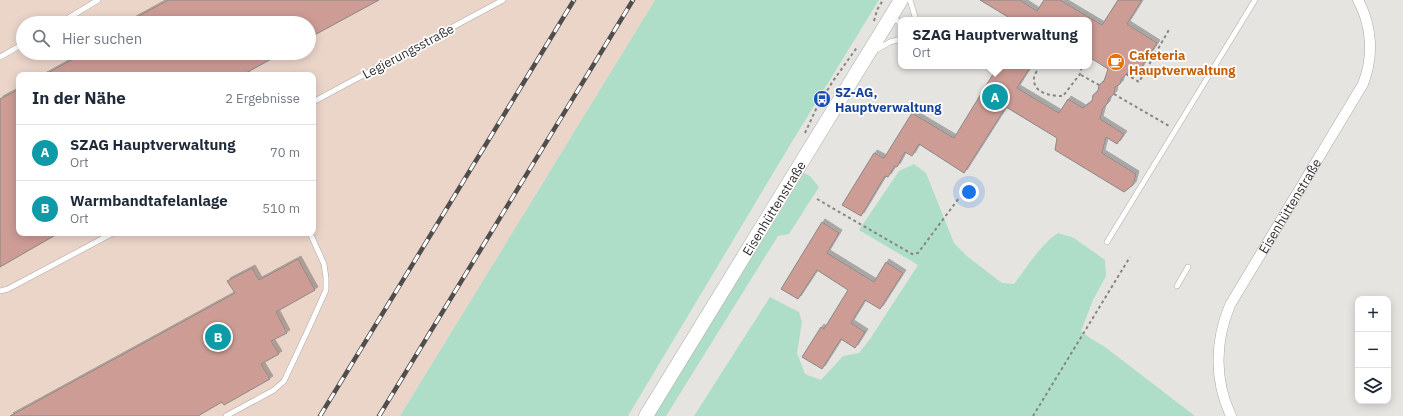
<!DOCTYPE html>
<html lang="de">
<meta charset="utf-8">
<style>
:root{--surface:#fff;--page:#f2f2f3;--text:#1f2937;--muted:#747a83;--line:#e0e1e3;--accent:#924ec2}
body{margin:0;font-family:"IBM Plex Sans",sans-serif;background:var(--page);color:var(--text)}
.controls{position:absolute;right:12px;bottom:12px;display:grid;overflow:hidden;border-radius:8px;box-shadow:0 2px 10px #0003}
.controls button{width:36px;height:36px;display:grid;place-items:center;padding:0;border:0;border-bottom:1px solid var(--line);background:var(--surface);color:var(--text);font:20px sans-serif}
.you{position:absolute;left:969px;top:192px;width:14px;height:14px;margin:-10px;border:3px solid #fff;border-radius:50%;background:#1a73e8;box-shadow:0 0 0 6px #1a73e833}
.badge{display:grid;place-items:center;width:26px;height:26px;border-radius:50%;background:var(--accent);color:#fff;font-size:13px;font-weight:700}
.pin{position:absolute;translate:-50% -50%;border:2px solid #fff;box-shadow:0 1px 4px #0006}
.popup{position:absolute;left:898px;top:17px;width:194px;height:52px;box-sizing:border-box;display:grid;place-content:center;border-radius:8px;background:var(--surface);filter:drop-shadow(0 1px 3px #0005);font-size:13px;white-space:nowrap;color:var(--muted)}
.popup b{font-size:15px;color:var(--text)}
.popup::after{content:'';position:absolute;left:50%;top:100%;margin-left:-8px;border:8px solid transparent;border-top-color:var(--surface)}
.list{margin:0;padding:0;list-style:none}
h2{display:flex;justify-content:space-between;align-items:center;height:52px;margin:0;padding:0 16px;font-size:17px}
h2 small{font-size:13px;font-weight:400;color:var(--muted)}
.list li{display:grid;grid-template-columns:26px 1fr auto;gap:12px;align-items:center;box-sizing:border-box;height:56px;padding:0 16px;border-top:1px solid var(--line)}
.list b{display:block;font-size:15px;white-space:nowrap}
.list p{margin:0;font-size:13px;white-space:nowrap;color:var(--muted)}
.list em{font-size:13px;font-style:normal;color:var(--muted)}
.icon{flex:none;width:22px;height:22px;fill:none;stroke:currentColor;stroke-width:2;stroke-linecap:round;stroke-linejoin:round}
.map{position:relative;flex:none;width:1403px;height:416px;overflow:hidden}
.search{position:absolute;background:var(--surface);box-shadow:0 2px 10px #0003;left:16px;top:16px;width:300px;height:44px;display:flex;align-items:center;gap:10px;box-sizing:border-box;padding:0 14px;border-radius:22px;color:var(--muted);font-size:15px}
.panel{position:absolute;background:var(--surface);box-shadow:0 2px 10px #0003;left:16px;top:72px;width:300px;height:164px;border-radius:8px}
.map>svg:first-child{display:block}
.industrial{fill:#ebd5c9;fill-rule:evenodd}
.green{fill:#afdec8}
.building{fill:#cc9c95;stroke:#8c8888;filter:url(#shadow)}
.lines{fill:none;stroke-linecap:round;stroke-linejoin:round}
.lane-casing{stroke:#aba9a6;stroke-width:6}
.street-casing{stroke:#aba9a6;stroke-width:11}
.secondary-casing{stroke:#aba9a6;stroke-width:15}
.path{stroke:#868583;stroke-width:2;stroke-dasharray:3 3;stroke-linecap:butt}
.lane{stroke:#fff;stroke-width:5}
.street{stroke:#fff;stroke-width:10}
.secondary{stroke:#fff;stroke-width:14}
.rail-casing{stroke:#4f4e4c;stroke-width:4.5}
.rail{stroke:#fff;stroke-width:3;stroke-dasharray:9;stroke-linecap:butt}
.labels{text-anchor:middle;stroke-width:3.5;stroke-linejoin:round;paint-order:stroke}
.street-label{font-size:13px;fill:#302f2e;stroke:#fff}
.food-label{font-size:13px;font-weight:bold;fill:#c56008;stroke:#fff;text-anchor:start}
.transit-label{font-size:13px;font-weight:bold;fill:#164399;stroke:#fff;text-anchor:start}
</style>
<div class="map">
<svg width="1403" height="416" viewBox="0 0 1403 416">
<defs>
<filter id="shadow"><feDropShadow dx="3" dy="-3" stdDeviation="0" flood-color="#0004"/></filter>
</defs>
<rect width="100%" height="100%" fill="#e6e4e1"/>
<path class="industrial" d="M0,0h655l-255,416h-400zM23,23h286v30h-286zM19,75h294v158h-294z"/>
<path class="green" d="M655,0h224l-89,145 -162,271h-228z
M914,164l12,9 28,70 14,14 34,26 12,1c13,-17 26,-39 44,-51l16,5 31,22 1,16 -13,24 -12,31 9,7 15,9 90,69h-501l76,-119 29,15 3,10 -5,31 8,21 16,6 22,-24 16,-3 11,-14 48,-74 -59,-35 40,-59z
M804,173l6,3 9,11 -30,47 -11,2 -112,180h-12z"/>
<path class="building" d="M168,0h211l-70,38v-15h-183z
M980,0h40l17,11 7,-11h16l42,25 16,-25h24l-15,24 30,19 -20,31 -6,-4 -9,8 -2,6 -5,3 -1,7 -5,4 -2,6 -4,4 -3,11 24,15 -7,10 -11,-7 -4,16 34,21 -3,11 -9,7 -69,-42 2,-12 -51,-31 -42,66 -45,-29 -7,12 -7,-4 -8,15 -2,-1 -7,11 -3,-1 -24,40 -19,-11 32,-52 10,5 28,-45 42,25 44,-72h33l-14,22 42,25 9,-14 15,9 9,-7 1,-6 5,-4 1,-6 5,-4 4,-12 -19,-12v-37h-76z
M84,53h198l-36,20 1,2h-203z
M19,89v144h40l-59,34v-168z
M822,222l17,11 -12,20 47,29 12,-20 17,11 -23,36 -15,-9 -14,23 14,9 -10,16 -14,-9 -19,30 -20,-12 19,-30 3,2 24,-39 -31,-20 -19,29 -17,-10z
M298,259l17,31 -39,22 11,21 -16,8 8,13 -18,10 9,15 -46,26 -2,-3 -24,14h-188l225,-123 -8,-12 25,-13 7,12z"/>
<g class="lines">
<defs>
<path id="lane" d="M910,0l6,20
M891,17l10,6
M60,23l38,-23
M876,50l14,-8 11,-3
M0,57l23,-13
M313,102l190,-102
M1107,242l148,-242
M1177,286l11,-19
M0,291l8,-2 105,-56
M226,416l48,-26 10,-9 24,-51 18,-40v-12l-2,-14 -14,-31"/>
<g id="street">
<path id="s1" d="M1231,416c-17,-36 -16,-75 -1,-111l133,-221c11,-28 9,-58 -5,-84"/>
</g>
<g id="secondary">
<path id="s2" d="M646,416c85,-139 171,-277 255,-416"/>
</g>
</defs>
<use href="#lane" class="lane-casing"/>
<use href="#street" class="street-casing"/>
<use href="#secondary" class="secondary-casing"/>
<path class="path" d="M874,21l3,-11 6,-10
M1040,66c-2,4 -7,9 -6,15 1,13 19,15 29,15l17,-22 2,-8
M1126,74l13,8 31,-54
M1081,75l18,10
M1114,94l55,32
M805,133l12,-26 16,-26 25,-35
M817,199l95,55 6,-1 41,-55
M1033,416l97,-159"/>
<use href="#lane" class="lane"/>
<use href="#street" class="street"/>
<use href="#secondary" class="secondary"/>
<defs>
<path id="rail" d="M320,416l254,-416
M379,416l254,-416"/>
</defs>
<use href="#rail" class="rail-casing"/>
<use href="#rail" class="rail"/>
</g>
<defs>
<symbol id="cafe-disc" viewBox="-11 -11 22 22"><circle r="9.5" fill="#e8710a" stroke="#fff"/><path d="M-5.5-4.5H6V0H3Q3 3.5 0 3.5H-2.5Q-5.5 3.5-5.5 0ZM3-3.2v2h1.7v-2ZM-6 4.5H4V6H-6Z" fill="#fff"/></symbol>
<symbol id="bus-disc" viewBox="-11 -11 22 22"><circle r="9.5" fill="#1a4fb4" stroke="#fff"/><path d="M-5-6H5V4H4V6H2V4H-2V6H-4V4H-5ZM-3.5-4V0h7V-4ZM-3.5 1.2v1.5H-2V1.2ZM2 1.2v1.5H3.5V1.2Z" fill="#fff"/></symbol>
</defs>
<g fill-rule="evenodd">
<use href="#cafe-disc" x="1106" y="52" width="20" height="20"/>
<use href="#bus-disc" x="812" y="89" width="20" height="20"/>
</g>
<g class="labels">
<g class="street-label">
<text transform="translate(408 51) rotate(-28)" y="5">Legierungsstraße</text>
<text dy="5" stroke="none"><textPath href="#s1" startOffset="230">Eisenhüttenstraße</textPath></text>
<text dy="5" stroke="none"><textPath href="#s2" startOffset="244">Eisenhüttenstraße</textPath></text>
</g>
<g class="food-label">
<text x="1129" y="60">Cafeteria<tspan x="1129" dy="15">Hauptverwaltung</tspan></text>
</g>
<g class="transit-label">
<text x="835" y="97">SZ-AG,<tspan x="835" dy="15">Hauptverwaltung</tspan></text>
</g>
</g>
</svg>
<div class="controls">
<button>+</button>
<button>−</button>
<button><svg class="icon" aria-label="layers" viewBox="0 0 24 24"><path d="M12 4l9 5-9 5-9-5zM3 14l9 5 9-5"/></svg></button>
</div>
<div class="you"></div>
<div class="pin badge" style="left:995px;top:97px;background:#0f9aa8">A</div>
<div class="popup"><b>SZAG Hauptverwaltung</b>Ort</div>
<div class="pin badge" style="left:218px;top:337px;background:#0f9aa8">B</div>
<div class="search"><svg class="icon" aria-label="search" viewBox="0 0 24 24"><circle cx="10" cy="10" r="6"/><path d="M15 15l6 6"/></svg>Hier suchen</div>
<section class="panel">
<h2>In der Nähe<small>2 Ergebnisse</small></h2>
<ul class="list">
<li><span class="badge" style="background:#0f9aa8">A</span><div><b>SZAG Hauptverwaltung</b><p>Ort</p></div><em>70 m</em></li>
<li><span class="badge" style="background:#0f9aa8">B</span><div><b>Warmbandtafelanlage</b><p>Ort</p></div><em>510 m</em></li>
</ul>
</section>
</div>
